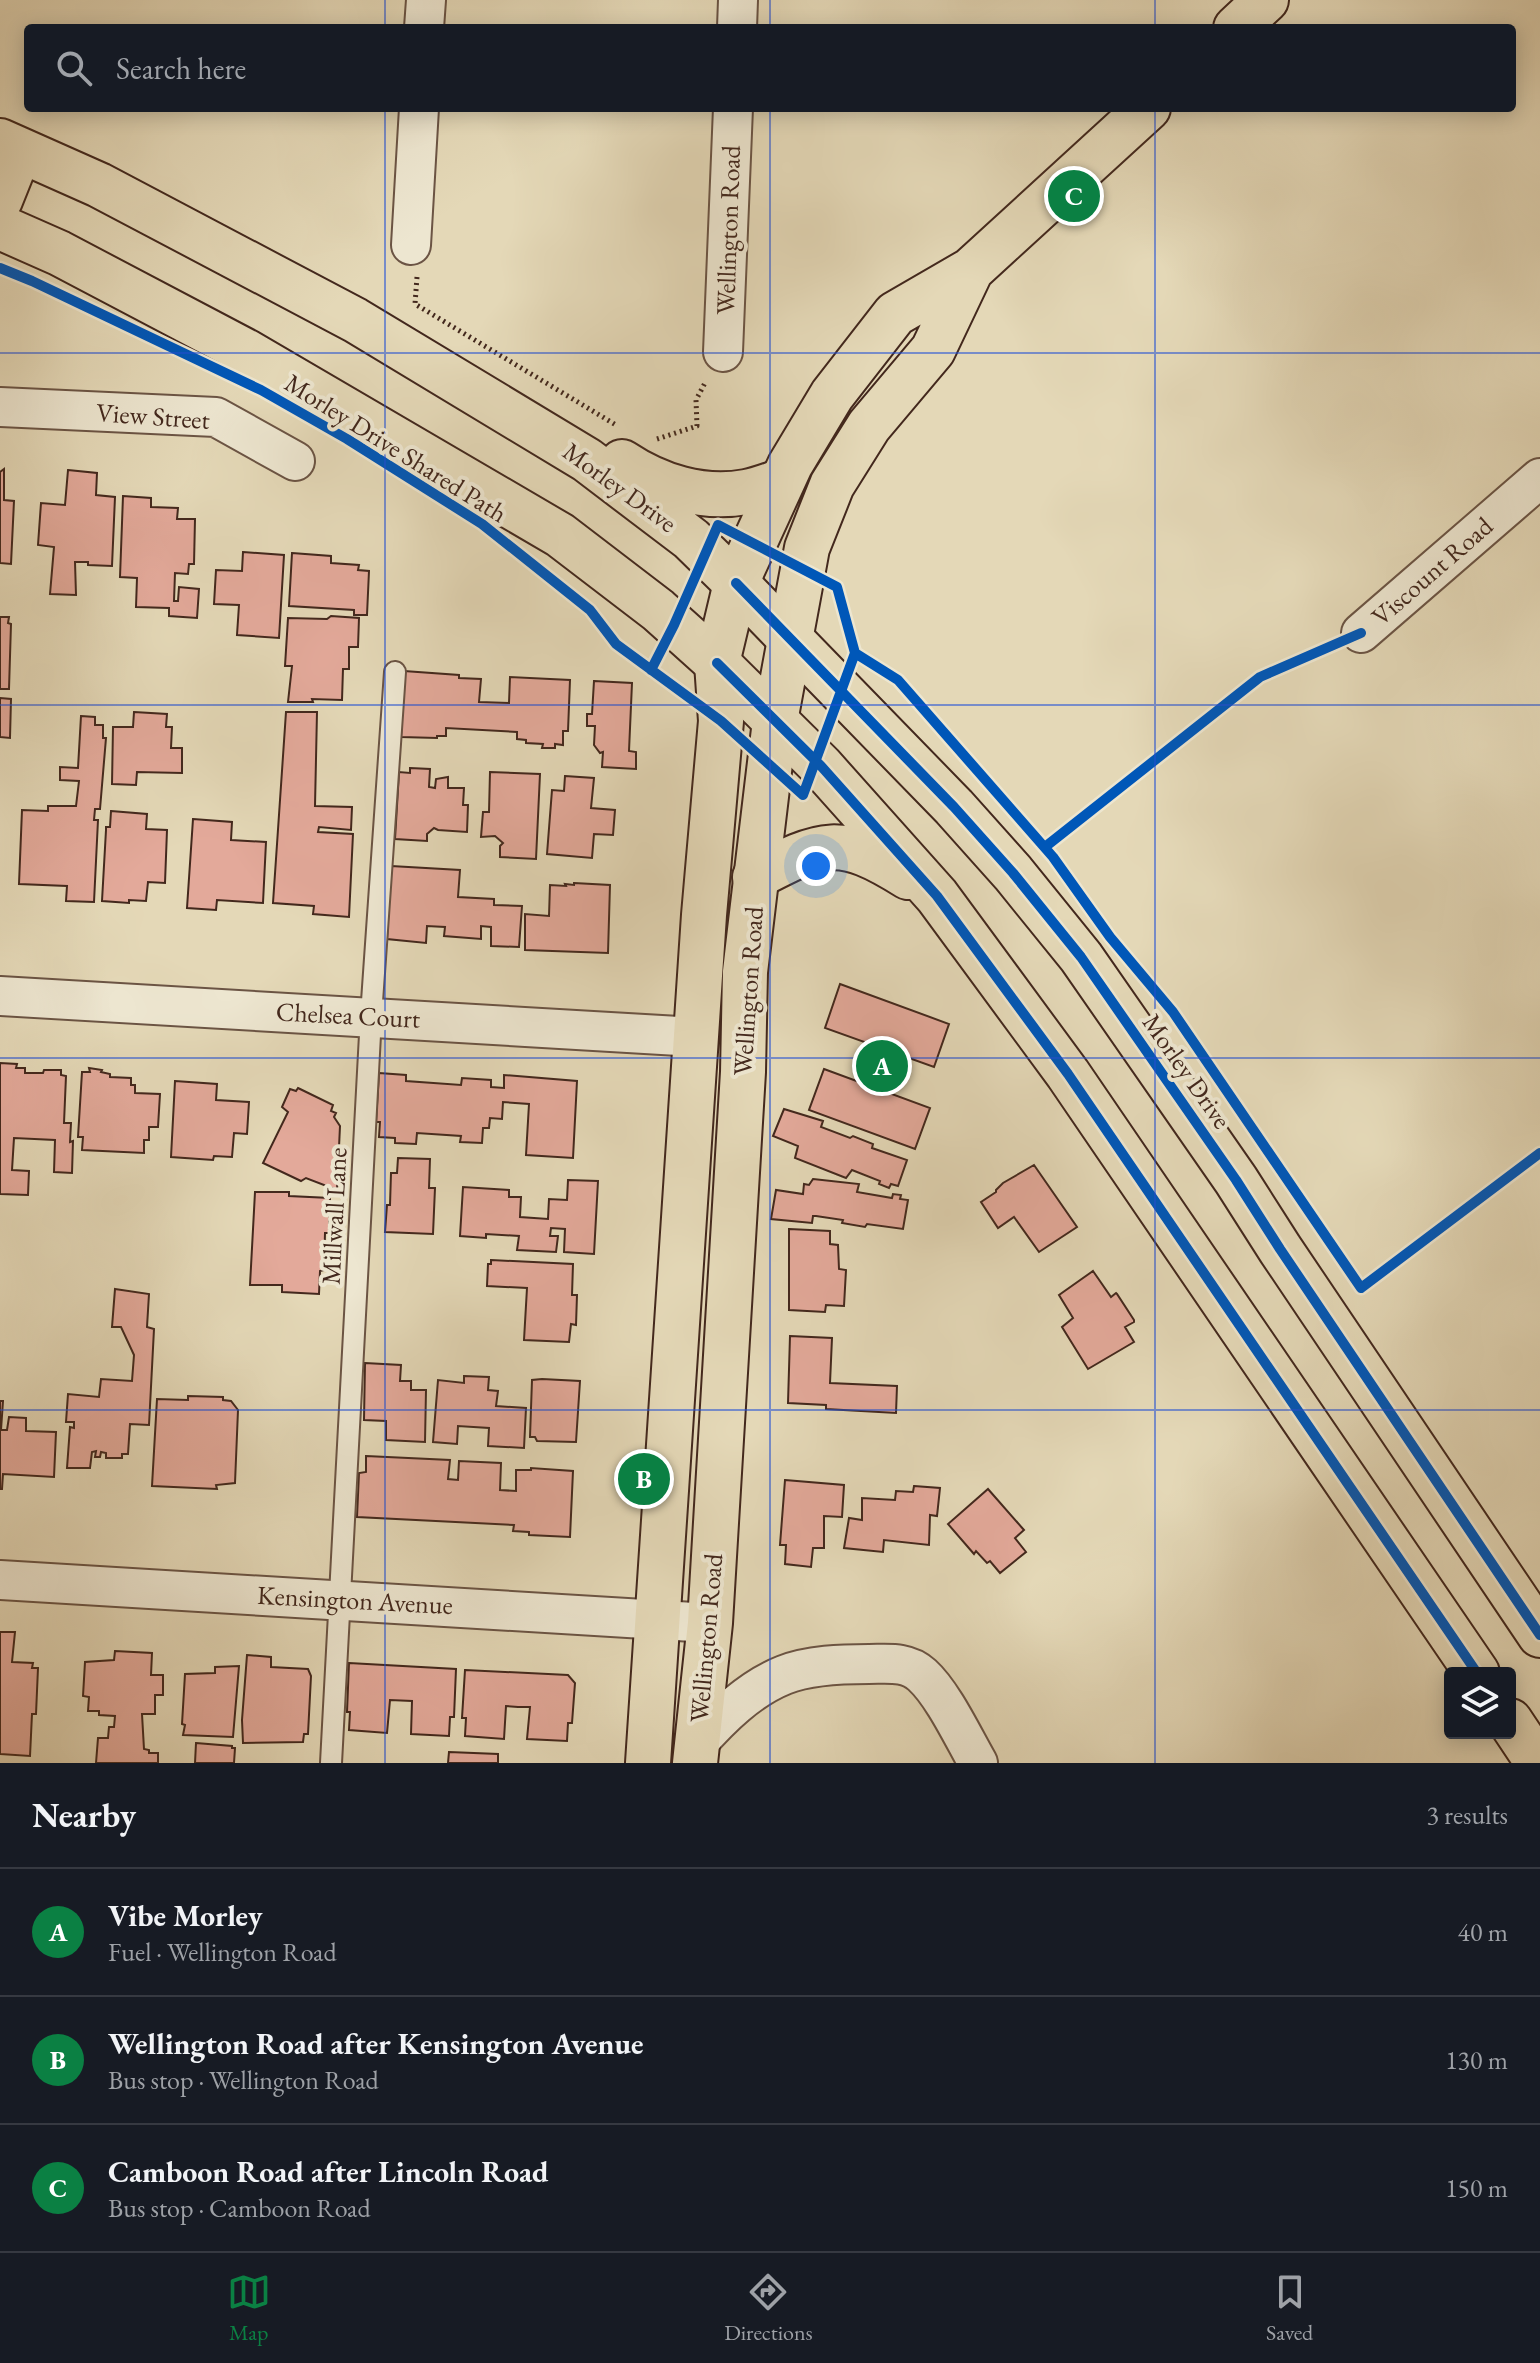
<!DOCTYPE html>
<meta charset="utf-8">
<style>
:root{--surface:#171b24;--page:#20242c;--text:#f1f3f6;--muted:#9ea1a6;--line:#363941;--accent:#0b8043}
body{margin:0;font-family:"EB Garamond",serif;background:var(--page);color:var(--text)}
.controls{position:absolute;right:24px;bottom:24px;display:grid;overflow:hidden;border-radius:8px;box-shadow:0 4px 20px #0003}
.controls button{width:72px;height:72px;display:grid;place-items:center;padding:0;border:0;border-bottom:2px solid var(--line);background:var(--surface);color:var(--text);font:40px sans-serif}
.you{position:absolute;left:816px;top:866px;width:28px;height:28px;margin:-20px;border:6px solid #fff;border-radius:50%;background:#1a73e8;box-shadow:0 0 0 12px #1a73e833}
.badge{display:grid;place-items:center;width:52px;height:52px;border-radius:50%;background:var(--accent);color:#fff;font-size:26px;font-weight:700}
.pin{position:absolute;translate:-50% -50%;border:4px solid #fff;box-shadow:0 2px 8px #0006}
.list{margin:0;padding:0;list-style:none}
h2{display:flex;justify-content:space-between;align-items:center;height:104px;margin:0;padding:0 32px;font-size:34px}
h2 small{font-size:26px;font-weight:400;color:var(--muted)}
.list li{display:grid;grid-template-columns:52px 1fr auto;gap:24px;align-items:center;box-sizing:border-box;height:128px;padding:0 32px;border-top:2px solid var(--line)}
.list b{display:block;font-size:30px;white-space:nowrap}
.list p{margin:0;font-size:26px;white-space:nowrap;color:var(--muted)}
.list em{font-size:26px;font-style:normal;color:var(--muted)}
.icon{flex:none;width:44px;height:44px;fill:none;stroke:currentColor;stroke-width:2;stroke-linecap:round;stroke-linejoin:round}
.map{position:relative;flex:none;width:1540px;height:1763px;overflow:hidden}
.search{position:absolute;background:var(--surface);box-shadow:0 4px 20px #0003;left:24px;right:24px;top:24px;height:88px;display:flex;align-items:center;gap:20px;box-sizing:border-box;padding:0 28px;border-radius:8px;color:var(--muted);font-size:30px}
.sheet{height:488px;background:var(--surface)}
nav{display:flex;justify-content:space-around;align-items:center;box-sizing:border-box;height:112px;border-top:2px solid var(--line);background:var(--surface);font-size:22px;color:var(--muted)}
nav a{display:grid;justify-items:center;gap:4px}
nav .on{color:var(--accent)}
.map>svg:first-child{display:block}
.building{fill:#e3a99a;stroke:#43281d;stroke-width:2}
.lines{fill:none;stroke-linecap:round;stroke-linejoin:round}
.lane-casing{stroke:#6b5444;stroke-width:24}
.street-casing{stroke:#6b5444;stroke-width:42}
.primary-casing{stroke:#43281d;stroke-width:48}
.highway-casing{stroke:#43281d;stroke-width:48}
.path{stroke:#43281d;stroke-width:5;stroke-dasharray:2 4;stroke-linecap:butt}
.lane{stroke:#ede6d0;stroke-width:20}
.street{stroke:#ede6d0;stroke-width:38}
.primary{stroke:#e4d8b7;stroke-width:44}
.highway{stroke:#e4d8b7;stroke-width:44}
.cycleway-casing{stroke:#ede6d0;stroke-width:15}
.cycleway{stroke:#0057b8;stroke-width:10}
.grid{fill:none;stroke:#1d4ed8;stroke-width:2;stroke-opacity:0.55}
.labels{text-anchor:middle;stroke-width:8;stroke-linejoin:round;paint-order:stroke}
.street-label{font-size:26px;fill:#43281d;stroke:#ede6d0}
</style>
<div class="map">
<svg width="1540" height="1763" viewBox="0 0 1540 1763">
<rect width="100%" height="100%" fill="#e4d8b7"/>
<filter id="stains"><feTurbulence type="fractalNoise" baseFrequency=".0025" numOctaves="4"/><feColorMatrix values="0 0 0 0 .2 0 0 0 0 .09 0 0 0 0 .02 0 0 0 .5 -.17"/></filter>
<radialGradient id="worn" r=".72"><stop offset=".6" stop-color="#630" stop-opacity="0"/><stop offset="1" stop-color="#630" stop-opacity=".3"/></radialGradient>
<path class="building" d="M4,469v31l10,1 -3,63 -11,-1v-91z
M68,470l29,3 -1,22 19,2 -3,69 -24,-1v-3h-13l1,33 -26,-1 4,-47 -16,-2 3,-42 24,2z
M123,496l28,2v9l27,1 -1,11h18l-1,45h-5l-1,10 -13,-1 -1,28h4l1,-14 20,2 -2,29 -28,-2v-8l-33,-1 1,-29 -17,-1z
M243,552l41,3 -5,83 -42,-3 2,-30 -25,-1 2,-34 26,1z
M292,553l39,3v7l28,2 -1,5 11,1 -2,44h-13v-5l-65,-4z
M331,616l28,2 -1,29h-9v22h-6l-1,31 -30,-1 1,3h-25l4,-36h-7l3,-48 39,1z
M0,617h9l-1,6 3,1 -2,65h-9z
M404,671l55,4v3l22,1 -2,23 30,1 1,-26 60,3 -2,51h-5v14l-8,-1v4h-13l1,-4 -17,-1v-3l-9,-1v-7l-71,-4v8h-9v2l-36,-1z
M594,681l38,2 -3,68 7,1v17l-34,-2 1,-15 -3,1 -6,-8 1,-19h-8v-12h5z
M0,698l11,1 -1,39 -10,-1z
M134,712l33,2 -1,13h6l-1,21h11v25l-45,-1 -1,13 -24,-1 1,-57h20z
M286,712h31l-2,94 37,1 -1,23 -32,-3 -1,5 35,2 -4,83 -36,-3 1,-8 -41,-3z
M81,716l14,1v8h8v13h3l-6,71h-5l-1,11h4l-4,82 -28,-1 1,-15 -48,-2 3,-74 26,1v-5h28l3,-25 -19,-1v-13l18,1z
M410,768l20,1 -1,18 6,1 1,-9 12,-2v11h16l-1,17h5l-1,27 -29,-2 -4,-2 -7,6v7l-32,-2 4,-67 11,1z
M490,772l50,2 -4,85 -36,-2v-11l3,-3 -8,-7 -14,1 2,-25h6z
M565,776l29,2 -3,30 24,2 -2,25 -19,-1 -2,24 -45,-4 5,-64 12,1z
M111,811l36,3 -1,15 21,1 -2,53 -17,-1 -2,19 -17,-1v3l-27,-2 4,-71v-3h4z
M193,819l39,3 -1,18 35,2 -3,61 -46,-3 -1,10 -29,-2z
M391,866l69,4 -2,27 36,2v6l28,1 -3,41 -28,-1v-19l-10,-1v13l-37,-3 1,-9 -18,-1 -1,17 -39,-4z
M574,883l36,2 -2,68 -83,-3v-36l24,2 1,-31 16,1 -1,-2 9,1z
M840,984l109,40 -15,43 -109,-39z
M0,1063l17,1 -1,4h9v5h18l1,-3h17v5l5,1 -2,47h7l-1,19 3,-1 -1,32 -18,-1 1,-32 -41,-2 -2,32 17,1 -1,24 -28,-1z
M89,1068l13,2 -1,2 9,2v3l21,1v7h4v8l25,1 -2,33h-9v13h-5v13l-62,-3 1,-13h-5l4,-65h8z
M824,1069l106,39 -15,41 -106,-39z
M379,1073l27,2v6l55,4 1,-7 29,2v7l13,1v-13l73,6 -4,77 -47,-3 3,-51 -26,-2 -1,17 -12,-1 -1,10h-6l-1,15 -22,-1 1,-6 -44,-3 -1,11 -21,-1v-5l-16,-1 1,-15h-4z
M175,1081l42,3 -1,16 33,2 -2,32 -13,-1 -2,24 -18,-1 -1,4 -42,-3z
M298,1088l35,17 -2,6 5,2 -2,4 6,9 -3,64 -31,-12 -5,3 -38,-18 25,-51 -6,-5 8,-18 6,2z
M784,1109l39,12 -2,6 29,11 3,-2 20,8 -1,4 35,12 -9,26 -7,-2 -2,4 -10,-4 1,-3 -28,-11 -6,8 -51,-20 3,-12 -25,-10z
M398,1158l32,1 -1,29h6l-2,46 -48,-2 2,-27h3l1,-32h6z
M1034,1165l43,62 -38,25 -25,-35 -16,11 -17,-26 15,-10v-2l7,-7z
M813,1179l46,5 -2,8 35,6 1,-4 8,1 -1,4 8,1 -5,29 -36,-5 -2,3 -23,-4 1,-3 -27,-4h-3l-1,7 -41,-4 5,-29 27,4 1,-10 5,1z
M568,1180l30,1 -4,73 -30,-2 1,-23 -14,-1 -1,8h8l-2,16 -39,-2 2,-14 -33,-2v4l-26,-2 3,-49 46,3v7h12l-1,20 28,2 1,-20 18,1z
M255,1192h34v4l41,2 -1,35h-4l-1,37 -4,1 -1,23 -37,-2v-7h-32z
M789,1229l41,2v13l8,1 1,24 7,1 -2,36 -18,-1 -1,7 -36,-2z
M491,1260l82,4 -1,31h5l-1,30 -5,-1 -2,18 -45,-2 3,-52 -40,-2 1,-22h3z
M1093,1271l18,26 5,-4 1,1 17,26v2l-9,5 9,15 -46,27 -26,-42 11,-9 -14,-23z
M115,1289l34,5 -2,33 7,2 -5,96 -19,-1 -2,30h-6v4h-16v-5l-5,-1 -1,5h-5l1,-6 -4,1 -2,16h-23l3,-41 4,1v-6h-8l2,-28 31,3 2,-18 31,2 2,-26 -13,-28h-9z
M790,1336l42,2 -2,45 67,3 -1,27 -70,-4v-4l-38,-2z
M365,1363l36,2 -1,16h11v9h15l-1,52 -39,-2v-19l-22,-1z
M464,1376l25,1 -1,13 10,1 -2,15 30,2 -2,40 -36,-2 1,-18 -31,-2 -1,18 -24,-2 5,-62 26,3z
M542,1379l38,2 -4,61 -39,-1 -2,-4h-5l2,-57z
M188,1396l35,1v3l8,1 7,9 -3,73 -19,2 1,4 -65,-3 5,-87 31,1z
M0,1401h3l-2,29h6l2,-13 17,1v13l30,1 -2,45 -51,-3 -1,15h-2z
M366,1456l84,4 -2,19 10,1 1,-19 42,2 -1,27 16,1v-21h15v-2l42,3 -3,66 -41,-2v-3l-16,-1 1,-6 -157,-8 2,-44 7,-1z
M785,1480l59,5 -2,32 -18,-1v32h-11l-2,19 -26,-3 1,-19h-6z
M914,1486l26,2 -3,28 -7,-1 -1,30 -45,-5 -1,12 -39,-4 5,-30 13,2v-22l33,2 1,-9 17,1z
M988,1489l36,41 -9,8 11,14 -26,21 -10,-12 -3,2 -11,-12 -2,3 -26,-30z
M0,1632h15l-3,30 21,1 -1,5h6l-2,46h-4l-2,42 -30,-2z
M115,1651l37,2 -1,22h12v20h-8v19h-13l2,35 5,1v3h9v10h-62l2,-25h10l1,-11h5l1,-11 -16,-1v-4h-11l1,-14 -6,-1 2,-34 29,-2z
M247,1655l24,2v10l37,2 3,7 -3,58h-4l-1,8 -60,1 -1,-23z
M349,1663l107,6 -2,48h-4l-1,19 -38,-2 1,-33 -22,-1 -3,33 -38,-3 1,-18h-3z
M239,1666l-6,71 -50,-2 2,-10 -3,-1 3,-50 30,-1v-6z
M465,1670l103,5 7,8 -3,40h-4l-1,18 -40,-2 3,-32h-12l-12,-1 -2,33 -39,-3 1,-18h-4z
M196,1743l36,3v2h3l-1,15h-39z
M449,1752l49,2v9h-50z"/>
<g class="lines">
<defs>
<path id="lane" d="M331,1763l40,-747 24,-344"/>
<path id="street" d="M424,28l2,-28
M737,28l1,-28
M411,245l8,-137
M723,352l10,-244
M0,407l216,10 79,44
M1361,633l179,-155
M0,996l696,41
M0,1580l710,43
M697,1744c24,-27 52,-55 87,-69 25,-10 58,-11 85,-11 19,0 38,-3 53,11 21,19 41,62 56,88"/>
<path id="primary" d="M1236,28l30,-28
M648,1763l56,-848 17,-194 -4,-58 19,-80 54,-118 42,-70 63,-81 76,-44 177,-162
M695,1763l15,-140 33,-551 2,-100 30,-251 32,-173 25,-63 37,-59 64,-76 38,-80"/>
<path id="highway" d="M0,141l99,44 256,135 232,140 104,79 45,44 218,224 59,66 68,84 155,223 44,69 260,386
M0,200l20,-50
M0,227l59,26 188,99 313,183 98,75 59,53 104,103 116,130 131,178 409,599
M622,462c36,24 80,38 124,30 12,-2 24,-7 36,-11
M755,877c69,-36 84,-43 153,0
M1510,1721l28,42"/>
</defs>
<use href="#lane" class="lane-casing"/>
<use href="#street" class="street-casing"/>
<use href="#primary" class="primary-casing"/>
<use href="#highway" class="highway-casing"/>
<path class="path" d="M417,277l-2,27 201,121
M657,439l40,-13 -1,-26 10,-19"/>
<use href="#lane" class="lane"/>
<use href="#street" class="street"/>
<use href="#primary" class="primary"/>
<use href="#highway" class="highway"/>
<defs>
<path id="cycleway" d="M0,268l32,13 229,109 86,49 135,85 108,86 26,34 105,77 82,74 52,-142
M736,583l218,224 59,66 68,84 155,223 44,69 260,386
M717,663l104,103 116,130 131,178 409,599
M651,670l23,-45 44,-100 119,62 18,66 43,27 155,177 57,80 63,75 188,276 179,-135
M1045,847l215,-170 101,-44"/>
</defs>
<use href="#cycleway" class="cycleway-casing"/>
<use href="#cycleway" class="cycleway"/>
</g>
<path class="grid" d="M385,0v28M770,0v28M1155,0v28M385,108v1655M770,108v1655M1155,108v1655M0,353h1540M0,705h1540M0,1058h1540M0,1410h1540"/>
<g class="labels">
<g class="street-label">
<text transform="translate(728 230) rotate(-88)" y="9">Wellington Road</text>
<text transform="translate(153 416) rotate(4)" y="9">View Street</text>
<text transform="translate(396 448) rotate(32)" y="9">Morley Drive Shared Path</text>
<text transform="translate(620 487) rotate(36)" y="9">Morley Drive</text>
<text transform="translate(1432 571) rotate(-41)" y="9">Viscount Road</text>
<text transform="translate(748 991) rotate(-86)" y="9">Wellington Road</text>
<text transform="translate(348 1015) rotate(3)" y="9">Chelsea Court</text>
<text transform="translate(1187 1071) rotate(55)" y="9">Morley Drive</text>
<text transform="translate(334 1216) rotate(-87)" y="9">Millwall Lane</text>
<text transform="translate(355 1600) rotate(3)" y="9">Kensington Avenue</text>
<text transform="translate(706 1638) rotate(-85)" y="9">Wellington Road</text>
</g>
</g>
<rect width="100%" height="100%" filter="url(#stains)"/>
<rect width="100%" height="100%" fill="url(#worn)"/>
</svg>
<div class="controls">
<button><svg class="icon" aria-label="layers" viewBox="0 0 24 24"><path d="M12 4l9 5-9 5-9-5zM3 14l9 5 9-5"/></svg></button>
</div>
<div class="you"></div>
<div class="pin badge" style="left:882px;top:1066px">A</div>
<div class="pin badge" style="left:644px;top:1479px">B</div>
<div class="pin badge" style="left:1074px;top:196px">C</div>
<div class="search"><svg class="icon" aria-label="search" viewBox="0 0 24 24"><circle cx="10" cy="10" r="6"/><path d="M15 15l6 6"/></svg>Search here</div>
</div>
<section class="sheet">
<h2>Nearby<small>3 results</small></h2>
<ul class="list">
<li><span class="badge">A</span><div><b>Vibe Morley</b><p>Fuel · Wellington Road</p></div><em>40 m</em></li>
<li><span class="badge">B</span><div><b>Wellington Road after Kensington Avenue</b><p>Bus stop · Wellington Road</p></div><em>130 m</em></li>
<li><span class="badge">C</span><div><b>Camboon Road after Lincoln Road</b><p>Bus stop · Camboon Road</p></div><em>150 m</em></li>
</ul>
</section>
<nav>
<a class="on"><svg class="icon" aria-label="map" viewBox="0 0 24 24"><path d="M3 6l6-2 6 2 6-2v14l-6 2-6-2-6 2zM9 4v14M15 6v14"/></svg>Map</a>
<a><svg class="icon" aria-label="directions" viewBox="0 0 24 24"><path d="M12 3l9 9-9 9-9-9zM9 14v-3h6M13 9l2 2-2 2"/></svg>Directions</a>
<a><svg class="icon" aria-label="saved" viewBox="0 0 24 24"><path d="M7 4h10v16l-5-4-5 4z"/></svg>Saved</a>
</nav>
